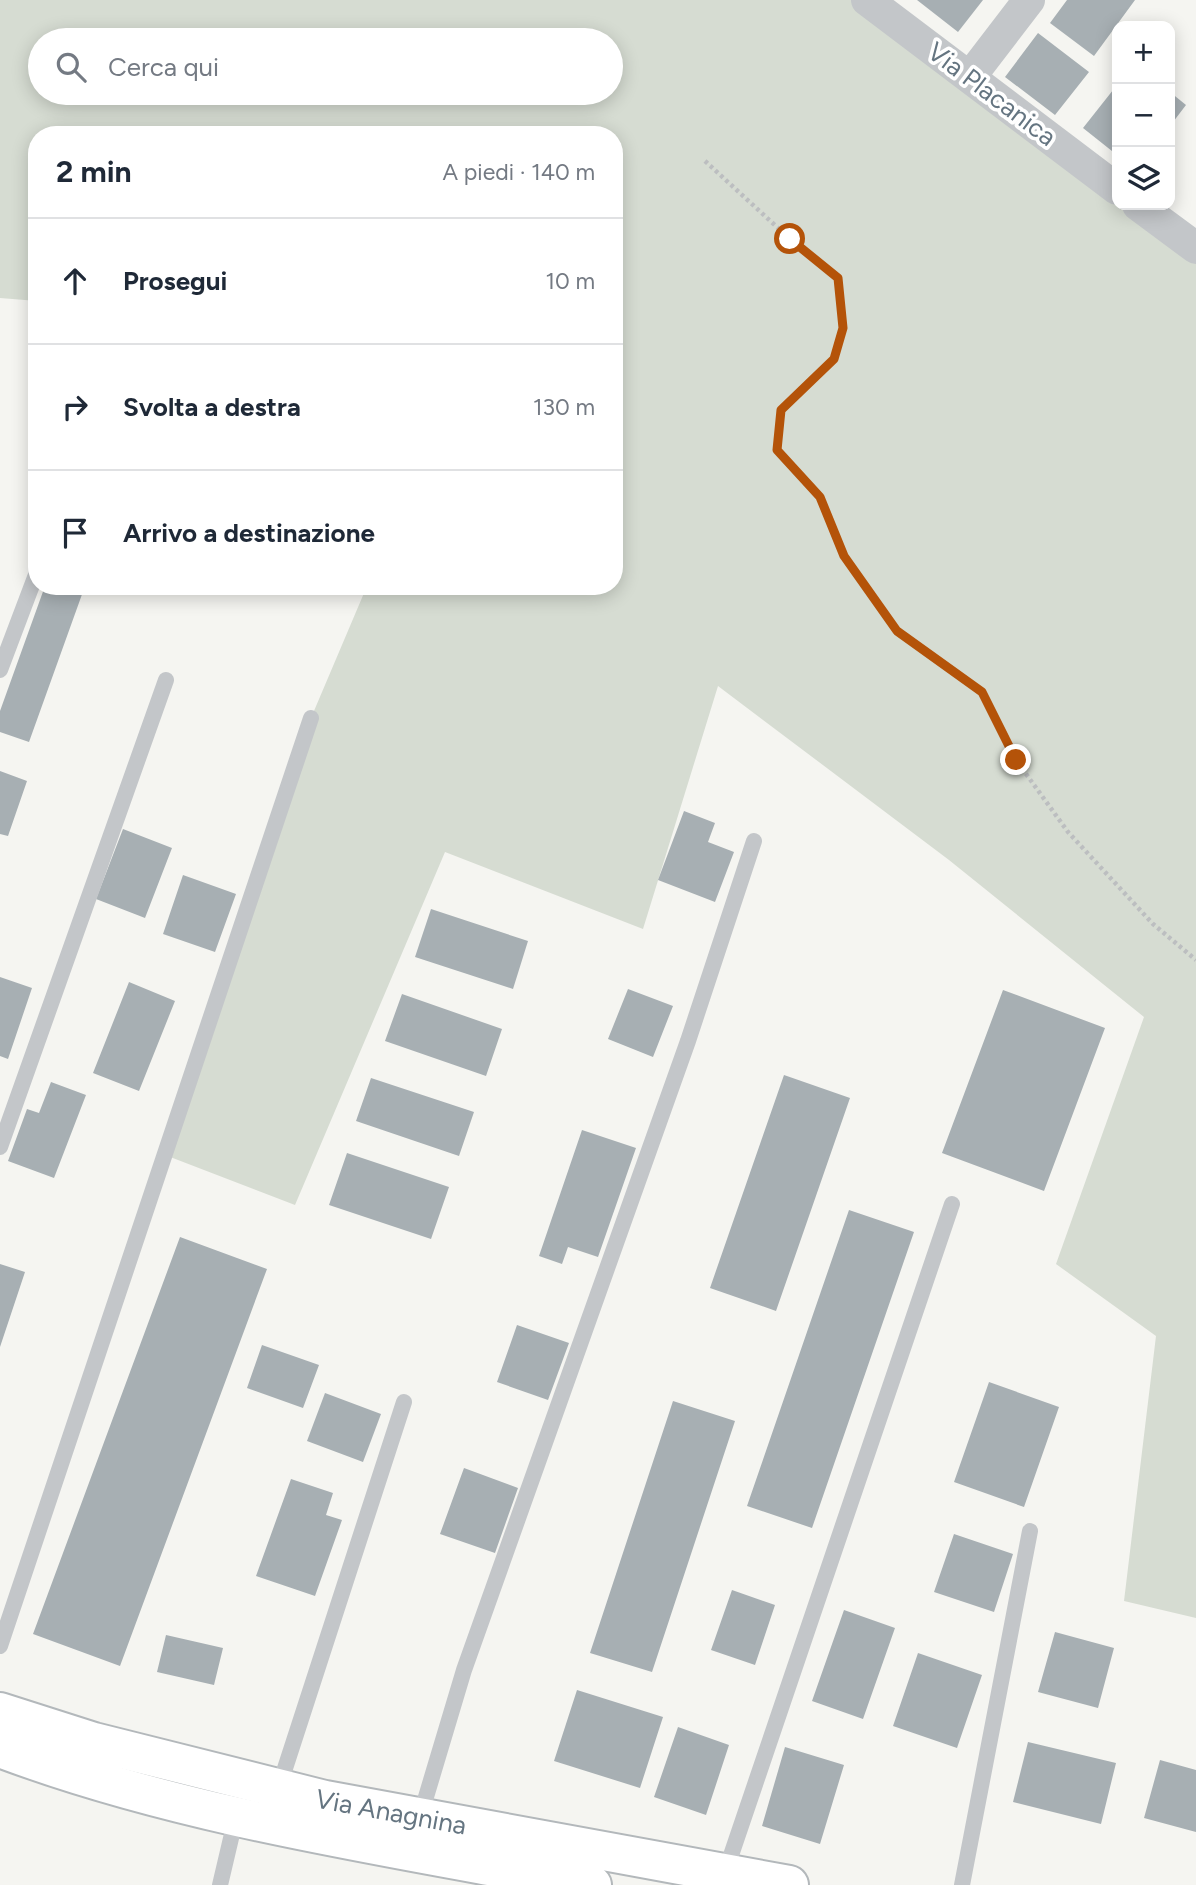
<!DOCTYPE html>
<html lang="it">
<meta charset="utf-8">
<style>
:root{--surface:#fff;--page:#f2f2f3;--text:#1f2937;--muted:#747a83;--line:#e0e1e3}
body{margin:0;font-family:Figtree,sans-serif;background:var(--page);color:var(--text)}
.controls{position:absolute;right:21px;top:21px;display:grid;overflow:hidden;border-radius:14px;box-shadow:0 4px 18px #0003}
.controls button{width:63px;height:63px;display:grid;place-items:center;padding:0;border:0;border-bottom:2px solid var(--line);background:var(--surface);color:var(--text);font:35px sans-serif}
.stop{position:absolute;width:21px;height:21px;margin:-16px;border:5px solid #b45309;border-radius:50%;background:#fff}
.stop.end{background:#b45309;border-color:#fff;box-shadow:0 2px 7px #0008}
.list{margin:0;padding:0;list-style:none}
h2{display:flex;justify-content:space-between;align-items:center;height:91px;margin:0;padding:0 28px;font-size:30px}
h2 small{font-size:23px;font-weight:400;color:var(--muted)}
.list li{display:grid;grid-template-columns:46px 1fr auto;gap:21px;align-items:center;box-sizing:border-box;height:126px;padding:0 28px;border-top:2px solid var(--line)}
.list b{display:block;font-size:26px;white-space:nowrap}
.list em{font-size:23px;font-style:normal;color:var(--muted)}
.icon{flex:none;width:38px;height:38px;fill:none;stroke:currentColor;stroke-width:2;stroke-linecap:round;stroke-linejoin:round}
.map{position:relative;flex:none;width:1196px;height:1885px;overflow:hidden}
.search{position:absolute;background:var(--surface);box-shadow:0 4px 18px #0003;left:28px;top:28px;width:595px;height:77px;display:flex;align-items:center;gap:18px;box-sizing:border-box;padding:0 24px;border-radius:38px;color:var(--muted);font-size:26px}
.panel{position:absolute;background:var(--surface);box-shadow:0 4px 18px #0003;left:28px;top:126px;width:595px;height:469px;border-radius:28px}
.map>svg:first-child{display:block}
.green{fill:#d6dcd2;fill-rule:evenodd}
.building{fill:#a7afb3}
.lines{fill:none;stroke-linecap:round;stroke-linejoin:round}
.secondary-casing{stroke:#b3b8bb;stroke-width:42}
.path{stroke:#bcbec0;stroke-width:4.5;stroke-dasharray:3.5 3.5;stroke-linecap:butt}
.service{stroke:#c3c6c9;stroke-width:16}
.minor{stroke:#c3c6c9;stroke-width:32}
.secondary{stroke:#fff;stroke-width:38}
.route{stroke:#b45309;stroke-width:9}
.labels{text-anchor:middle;stroke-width:7;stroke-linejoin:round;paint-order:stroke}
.street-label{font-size:26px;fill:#657581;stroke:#fff}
</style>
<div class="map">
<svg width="1196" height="1885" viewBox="0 0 1196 1885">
<rect width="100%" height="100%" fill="#f5f5f1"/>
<path class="green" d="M0,0h867l250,189v16h21l58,43v1370l-72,-17 32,-265 -100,-72 88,-247 -195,-157 -231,-174 -75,243 -198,-77 -150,353 -130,-50 146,-437 56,-132h247v-451h-577v166l-37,-3zM40,40h571v53h-571z"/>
<path class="building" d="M917,0h66l-25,32z
M1067,0h68l-41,56 -44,-33z
M1038,33l51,39 -34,43 -50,-38z
M1117,85v70l-34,-27z
M1170,92l16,13 -16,21z
M45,586h40l-56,156 -29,-10v-21z
M0,771l27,10 -19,55 -8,-2z
M684,811l31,12 -7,19 26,10 -19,50 -57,-22z
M123,829l49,19 -27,70 -49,-19z
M183,875l53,19 -21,58 -52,-18z
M431,909l97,32 -15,48 -98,-32z
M0,977l32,11 -24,71 -8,-3z
M129,982l46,19 -36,90 -46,-18z
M628,989l45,17 -20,51 -45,-18z
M1003,990l102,38 -61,163 -102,-38z
M402,994l100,35 -16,47 -101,-35z
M784,1075l66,23 -74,213 -66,-23z
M371,1078l103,34 -15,44 -103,-35z
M51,1082l35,13 -32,83 -46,-17 19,-52 12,4z
M582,1130l54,18 -38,109 -30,-10 -6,17 -23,-8z
M347,1153l102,34 -18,52 -102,-34z
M849,1210l65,22 -102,296 -65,-22z
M180,1237l87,32 -147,397 -87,-32z
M0,1264l25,8 -25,75z
M517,1325l52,18 -21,57 -51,-18z
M262,1345l57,20 -16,43 -56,-20z
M989,1382l70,25 -35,100 -70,-25z
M325,1393l56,21 -18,48 -56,-21z
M673,1401l62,20 -83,251 -62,-19z
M464,1468l54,20 -23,65 -55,-19z
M291,1479l42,14 -7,22 16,5 -27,76 -59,-20z
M954,1534l59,20 -19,58 -60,-20z
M732,1590l43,15 -20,60 -44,-15z
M844,1610l51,18 -32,91 -51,-18z
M1055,1632l59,16 -16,60 -60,-16z
M166,1635l57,13 -9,37 -57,-13z
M918,1653l64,22 -25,73 -64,-22z
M577,1690l86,27 -23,71 -86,-27z
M678,1727l51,18 -23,70 -52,-18z
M1028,1742l88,21 -15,61 -88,-22z
M785,1747l59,18 -24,79 -58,-18z
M1160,1760l36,10v62l-52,-14z"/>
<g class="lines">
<defs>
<g id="secondary">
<path id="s1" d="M0,1712l94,30 231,58 464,85"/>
<path d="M0,1748c185,70 398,100 592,137"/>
</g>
</defs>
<use href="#secondary" class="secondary-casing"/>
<path class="path" d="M705,161l85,78 48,38 5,51 -9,31 -53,51 -4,41 43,46 24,59 53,75 85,61 34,68 52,72 85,92 43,36"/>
<path class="service" d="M0,670l37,-98
M0,1147l166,-467
M0,1646l311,-928
M278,1790l126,-388
M420,1817l44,-147 224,-629 66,-200
M725,1873l227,-669
M220,1885l16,-68
M962,1885l68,-354"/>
<path class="minor" d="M867,0l250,189
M970,77l59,-77
M1138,205l58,43"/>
<use href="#secondary" class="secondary"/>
</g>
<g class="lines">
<path class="route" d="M790,239l48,39 5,50 -9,31 -53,51 -4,40 43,47 24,59 53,75 85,61 34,68"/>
</g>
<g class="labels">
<g class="street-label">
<text transform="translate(992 94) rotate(37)" y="9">Via Placanica</text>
<text dy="9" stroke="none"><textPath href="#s1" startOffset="404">Via Anagnina</textPath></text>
</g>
</g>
</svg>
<div class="controls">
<button>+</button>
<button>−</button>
<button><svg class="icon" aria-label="layers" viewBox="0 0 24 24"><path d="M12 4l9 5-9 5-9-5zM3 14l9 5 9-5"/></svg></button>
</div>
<div class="stop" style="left:790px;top:239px"></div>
<div class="stop end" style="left:1016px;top:760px"></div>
<div class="search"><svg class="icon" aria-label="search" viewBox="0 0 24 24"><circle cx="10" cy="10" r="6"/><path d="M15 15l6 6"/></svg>Cerca qui</div>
<section class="panel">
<h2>2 min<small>A piedi · 140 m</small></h2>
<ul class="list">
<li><svg class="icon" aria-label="ahead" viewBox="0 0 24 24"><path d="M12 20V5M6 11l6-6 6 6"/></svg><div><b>Prosegui</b></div><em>10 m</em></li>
<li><svg class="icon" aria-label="right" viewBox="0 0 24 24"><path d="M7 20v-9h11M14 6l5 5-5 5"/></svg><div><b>Svolta a destra</b></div><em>130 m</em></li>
<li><svg class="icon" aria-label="arrive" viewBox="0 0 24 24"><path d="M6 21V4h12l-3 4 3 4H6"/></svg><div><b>Arrivo a destinazione</b></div></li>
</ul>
</section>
</div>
